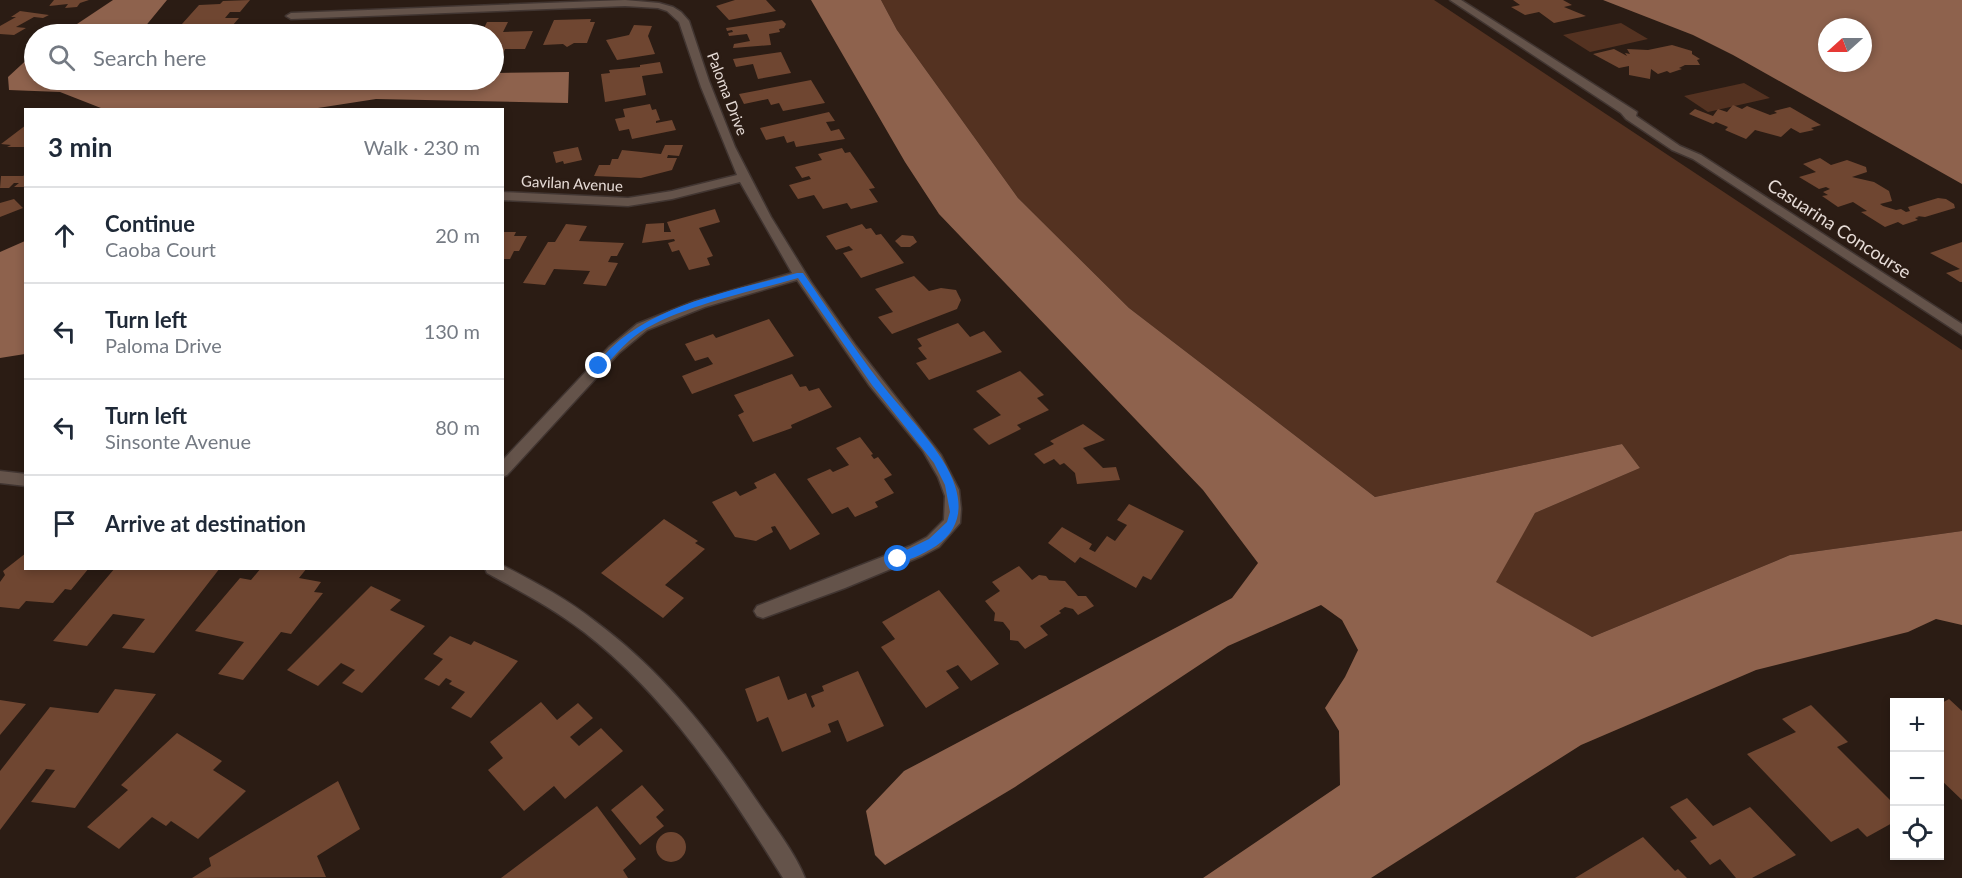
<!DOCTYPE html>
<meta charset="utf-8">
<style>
:root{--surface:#fff;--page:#f2f2f3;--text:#1f2937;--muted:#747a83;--line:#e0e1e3}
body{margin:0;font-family:Lato,sans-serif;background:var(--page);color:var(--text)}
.controls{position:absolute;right:18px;bottom:18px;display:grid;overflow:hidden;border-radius:0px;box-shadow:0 3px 9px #0003}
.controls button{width:54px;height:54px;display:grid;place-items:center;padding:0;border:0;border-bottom:2px solid var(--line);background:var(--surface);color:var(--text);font:30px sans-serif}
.compass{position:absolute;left:1818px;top:18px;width:54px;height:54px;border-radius:50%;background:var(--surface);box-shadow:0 3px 9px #0003;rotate:249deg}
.stop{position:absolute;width:18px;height:18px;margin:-14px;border:4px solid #1a73e8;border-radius:50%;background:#fff}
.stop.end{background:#1a73e8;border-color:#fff;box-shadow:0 2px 6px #0008}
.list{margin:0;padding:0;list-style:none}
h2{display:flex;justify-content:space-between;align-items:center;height:78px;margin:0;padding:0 24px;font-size:26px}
h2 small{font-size:20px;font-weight:400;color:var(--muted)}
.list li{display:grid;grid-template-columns:39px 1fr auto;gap:18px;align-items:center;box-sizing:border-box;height:96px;padding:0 24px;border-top:2px solid var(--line)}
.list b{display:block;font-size:22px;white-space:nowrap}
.list p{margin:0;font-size:20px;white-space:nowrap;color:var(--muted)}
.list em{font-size:20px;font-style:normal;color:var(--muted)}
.icon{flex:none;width:33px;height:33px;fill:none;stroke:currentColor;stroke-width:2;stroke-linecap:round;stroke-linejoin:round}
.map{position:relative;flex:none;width:1962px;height:878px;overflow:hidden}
.search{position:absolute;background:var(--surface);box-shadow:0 3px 9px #0003;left:24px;top:24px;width:480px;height:66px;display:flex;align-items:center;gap:15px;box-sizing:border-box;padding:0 21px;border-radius:33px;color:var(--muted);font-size:22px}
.panel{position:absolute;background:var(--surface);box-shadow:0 3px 9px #0003;left:24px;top:108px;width:480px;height:462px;border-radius:0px}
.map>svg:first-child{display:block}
.green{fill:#543221}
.water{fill:#8e624d;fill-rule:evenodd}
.building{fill:#6f4631}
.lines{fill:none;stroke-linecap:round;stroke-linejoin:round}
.minor-casing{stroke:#413531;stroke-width:3}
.minor{fill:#64534a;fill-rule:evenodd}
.route{fill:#1a73e8}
.labels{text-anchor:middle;stroke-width:5;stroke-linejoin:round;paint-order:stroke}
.far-street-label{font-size:15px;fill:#e6dbd6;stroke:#2b1c14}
.street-label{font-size:18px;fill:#e6dbd6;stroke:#2b1c14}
</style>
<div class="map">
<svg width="1962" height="878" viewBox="0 0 1962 878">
<rect width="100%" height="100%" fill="#2b1c14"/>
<path class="green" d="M881,0h553l528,350v181l-172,24 -198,82 -97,-55 40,-69 105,-45 -18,-24 -247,53 -246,-189 -111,-110 -121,-168z
M1621,23l27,16 -58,13 -27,-17z
M1744,83l26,15 -62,14 -24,-16z"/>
<path class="water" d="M113,0h54l-28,34h-77z
M811,0h70l16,30 121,168 111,110 246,189 247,-53 18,24 -105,45 -39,69 96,55 198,-82 172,-24v94l-26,-6 -28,13 -152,38 -175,75 -210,133h-168l137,-93 -1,-54 -14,-23 20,-31 13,-27 -16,-30 -21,-15 -93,41 -213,141 -130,78 -10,-10 -9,-44 38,-40 328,-173 26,-35 -55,-73 -264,-276 -34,-52z
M1603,0h359v184l-229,-129 -40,-20zM1827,27h36v36h-36z
M34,53v27h95c30,14 121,1 158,0 69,-3 138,0 207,0v-7l75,-1 -1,31 -192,-4 -71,11h-199l-46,-18 -51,-2 -1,-13z
M25,241v113l-25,4v-106z"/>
<path class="building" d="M54,0h35l-9,3 -3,4 -12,1 3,-4 -19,2z
M250,0l-10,12h-10l-5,6h14l-7,8h-14l-2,3h-6l-4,5h-33l26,-29 21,-1 3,-3z
M735,0h31l10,11 -47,9 -13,-14z
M1513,0h50l9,5 -8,2 22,9 -32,7 -15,-11 -14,3 -14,-8 9,-2z
M20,11l29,4 -6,3 -9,-1 -18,10 10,1 -12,7 -14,-1v-8l16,-9h-5z
M591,19l-1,3h5l-8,21h-13l-7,4 -4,-3 -20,1 11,-25z
M782,20l4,4 -2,4 -5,1 1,3 -11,2 2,11 -38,3 1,-4 16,-3 -3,-7 -18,2 -1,-3 5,-1 -1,-2 -5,1 -1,-3z
M487,22h21l-5,10 30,-1 -8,18h-20l-3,7h-8v-22h-13z
M634,25l18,1 -4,10 7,18 -38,6 -11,-20 23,-5z
M422,27h16l-4,7h-16z
M406,28l-4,6h-30l4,-5z
M1672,45l20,6v3l8,5 -3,1 3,5h-15l-6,3 3,1 -12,4 -3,-2 -9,3 -7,-5 -1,10 -21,-4v-9l-10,2 -26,-14 21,-5 13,7 -2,-3 5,1 -3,-5 21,1z
M781,52l10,21 -33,6 -5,-15 -17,3 -3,-8z
M660,62l3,11 -21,3 4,19 -41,7 -4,-28 9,-1 -1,-3 31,-3v-2z
M811,80l14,23 -42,8 -4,-8 -8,2 -3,-6 -24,5 -5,-10z
M650,104l2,6 4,-1 4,11 -4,1v2l16,-3 4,10 -44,9 -3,-10 -10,2 -4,-12 10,-2 -2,-8z
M1733,105l9,4 5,-3 23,9 7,-2 -3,-2 16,-4 31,18 -10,3 3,2 -14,3 -9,-5 -10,9 -26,-7 -9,9 -21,-9 3,-3 -12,-5 -3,2 -24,-10 6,-5 18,7 5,-7 9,3z
M829,112l6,9 -9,1 5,9 8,-2 6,10 -49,8 -2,-6 -7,2 -3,-7 -18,4 -6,-12z
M26,125v22h-19l4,-2 -10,-1z
M665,145h18l-4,11 -11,-1 -1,3h10l-5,12 -31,8 -47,-2 5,-11h11l2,-6h6l4,-9 39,4z
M578,147l4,13 -18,4 -1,-3 -7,2 -3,-11z
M842,148l3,5 5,-1 25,36 -6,1 9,13 -27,7 -4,-6 -24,6 -9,-14 -16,4 -9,-14 22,-6 -2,-3 -7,2 -7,-11 27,-7 -4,-6z
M1820,158l11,7 16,-5 19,7 1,5 -15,5 22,5 15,9 3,10 -12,3 3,2 13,4 5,-1 5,3 4,-1 -2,-4 30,-9 8,1 8,5 1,4 -30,9 -8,-1 2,1 -4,1 3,2 -15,5 -5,-3 -13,5 -24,-15 6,-1 -14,-9 -15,5 -16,-11 6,-1 -5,-3 7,-3 -4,-2 -7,2 -20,-12 17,-5 -13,-8z
M26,174v13h-12l5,-4h-5l-5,5h-9l1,-12h22z
M14,199l9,9 -23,9v-14z
M715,209l5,13 -21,6 14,28 -6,2 3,7 -21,5 -10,-20 -7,2 -4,-9 7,-2 -1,-2 -32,4 4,-19 18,-1v9h7l-4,-10z
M566,224l21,2 -8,15 45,2 -7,13h-6l-3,6 10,1 -12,23 -23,-2 7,-13 -36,-2 -9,16 -22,-2 25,-41h7z
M862,224l4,5 5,-1 5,7 5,-1 23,29 -43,15 -18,-25 10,-3 -4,-4 -13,4 -10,-14z
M502,232h14l-2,4h13l-8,15h-5l-4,8h-8z
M902,235l11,1 4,6 -7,5h-9l-6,-6z
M1962,242v40h-2l-14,-9 14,-4 -30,-16z
M914,276l15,15 12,-3 15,2 5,10 -4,9 -65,25 -14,-17 15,-5 -18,-23z
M769,319l25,37 -102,38 -10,-18 31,-12 -5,-7 -13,4 -10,-17 28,-10 3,4z
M958,323l12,14 14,-6 18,21 -73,28 -13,-17 11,-4 -9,-11 4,-2 -5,-7z
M1020,371l24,24 -7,3 12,12 -32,15 4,4 -32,16 -16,-16 28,-14 -25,-24z
M792,374l8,13 6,-1 3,5 10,-3 13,19 -41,18 1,3 -39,14 -15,-27 6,-3 -10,-17z
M1083,424l22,16 -22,8 20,20 13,-1 4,13 -43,4 -2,-11 -11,-10 -4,2 -6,-6 -10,5 -10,-10 20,-10 -4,-3z
M860,437l13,17 -2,1 3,4 4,-2 14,18 -8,4 10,14 -19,9 3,5 -23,10 -7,-10 -16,7 -25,-35 23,-10 3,3 16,-7 -13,-17z
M775,473l45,61 -30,16 -15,-24 -4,1 2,5 -17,9 -21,-4 -23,-35 24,-11 4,5 17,-8 -3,-5z
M1129,504l55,27 -33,49 -8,-4 -7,12 -56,-31 -5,6 -27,-20 14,-16 30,17 -3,5 6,3 12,-16 8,5 12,-16 -10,-5z
M664,519l34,22 -3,2 10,6 -40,36 19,13 -21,20 -62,-45z
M26,553v15h63l-18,22 -6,-1 -12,14 -27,-2 -7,8 -19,-2v-25l5,-7 -2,-4z
M1019,566l13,14 7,-5 7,1 3,4 16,1 13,15h8l8,10 -16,9 -5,-6 -8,-2 -6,4 2,2 -21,13 8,9 -23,14 -7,-8 -8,-1v-9l-7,-9 -9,-1 1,-8 -10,-12 15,-10 -8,-9z
M115,568h105l-66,85 -32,-5 23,-29 -32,-5 -26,32 -34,-5z
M261,568h46l-8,10 22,4 -7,10 9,1 -32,41 -10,-2 -38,48 -25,-6 26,-32 -49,-11 45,-53 11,2z
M371,586l30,14 -11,10 35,16 -63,67 -20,-10 13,-13 -14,-7 -23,23 -31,-16z
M939,590l60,74 -28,17 -13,-16 -12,6 13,17 -33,20 -45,-61 14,-8 -13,-17z
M450,636l21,9 3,-4 44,20 -47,57 -20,-10 14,-16 -16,-8 3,-3 -6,-3 -7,8 -15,-7 19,-20 -10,-5z
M858,671l26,55 -37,16 -9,-22 -10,4 3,8 -49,20 -14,-35 -11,5 -12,-33 34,-13 9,24 18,-7 6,15 3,-2 -4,-10 13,-5 -2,-5z
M115,689l41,5 -81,114 -44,-6 24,-32 -9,-1 -46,61v-59l50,-64 48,6z
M1949,699l13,12v89l-22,-21v-75z
M0,700l26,4 -26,31z
M541,702l16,18 21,-17 15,15 -23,19 9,9 22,-18 22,23 -58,48 -11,-13 -30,25 -36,-41 15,-12 -13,-16z
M1811,705l37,37 -11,5 57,57v18l-27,15 -9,-9 -27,14 -84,-88 49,-22 -14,-13z
M177,733l45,28 -9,9 33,21 -48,48 -27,-18 -5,5 -14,-9 -33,32 -32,-22 41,-37 -7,-5z
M338,781l22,48 -43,27 9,21 -134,1 19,-12 -2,-8z
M642,785l22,25 -8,7 8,9 -24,19 -29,-35z
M1687,798l26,28 37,-19 46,48 -44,23h-16l-16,-19 -10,6 -20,-24 7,-3 -27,-31z
M597,806l39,53 -13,11 5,8h-127z
M656 847a15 15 0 1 1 30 0a15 15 0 1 1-30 0Z
M1643,837l32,34 3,-2 9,9h-112z"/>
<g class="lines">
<defs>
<path id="minor" d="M625,0l34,3 14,4 8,5 8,9 20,60 26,66 36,70 40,65 45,64 85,109 18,35 2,19 -1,14 -21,24 -17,9 -77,32 -82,30 -6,-2 -3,-5 3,-5 153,-60 17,-9 17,-17 1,-24 -7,-19 -15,-26 -54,-66 -72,-105 -92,27 -58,23 -28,23 -112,122 -5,2v-16l107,-114 28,-23 58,-23 97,-28 -52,-91 -68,17 -44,7 -126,-6v-8l126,6 44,-7 65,-16 -36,-88 -22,-65 -12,-11 -9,-3 -33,-2 -334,13 -5,-3 5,-3z
M1450,0h11l176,112 -1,4 44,30 21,9 261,169v11l-269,-176 -21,-9 -46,-31 -5,-6z
M0,471l26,3v12l-26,-3z
M502,565c33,17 65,34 94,57 65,48 116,112 161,179 16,24 37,50 48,77h-22c-56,-90 -114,-180 -199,-246 -30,-23 -64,-41 -97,-59l-2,-5h17z"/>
</defs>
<use href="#minor" class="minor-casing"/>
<use href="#minor" class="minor"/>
</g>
<path class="route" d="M797,273h6c25,36 50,74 77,109 22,29 65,70 75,104 8,24 3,45 -19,60 -9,6 -32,18 -42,16v-6l35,-17 18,-17 3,-10 -5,-27 -11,-22 -62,-78 -74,-107c-44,13 -127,30 -163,58 -12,9 -22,22 -33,33l-7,-3c46,-61 132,-73 202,-93z"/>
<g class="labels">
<g class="far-street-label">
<text transform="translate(727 94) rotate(69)" y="5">Paloma Drive</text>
<text transform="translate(572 184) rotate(3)" y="5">Gavilan Avenue</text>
</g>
<g class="street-label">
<text transform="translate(1839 229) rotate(33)" y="6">Casuarina Concourse</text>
</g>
</g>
</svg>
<div class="controls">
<button>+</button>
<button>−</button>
<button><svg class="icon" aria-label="locate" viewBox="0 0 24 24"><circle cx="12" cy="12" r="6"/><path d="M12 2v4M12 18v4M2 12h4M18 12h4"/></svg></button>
</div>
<svg class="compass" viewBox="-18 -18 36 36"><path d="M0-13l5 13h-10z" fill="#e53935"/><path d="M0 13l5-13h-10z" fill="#747a83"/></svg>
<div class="stop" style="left:898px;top:559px"></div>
<div class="stop end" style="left:599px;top:366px"></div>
<div class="search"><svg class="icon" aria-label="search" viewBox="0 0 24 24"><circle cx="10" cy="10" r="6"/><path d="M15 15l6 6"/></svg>Search here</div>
<section class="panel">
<h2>3 min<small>Walk · 230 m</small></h2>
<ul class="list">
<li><svg class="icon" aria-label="ahead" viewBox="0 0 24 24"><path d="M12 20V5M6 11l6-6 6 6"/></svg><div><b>Continue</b><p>Caoba Court</p></div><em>20 m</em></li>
<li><svg class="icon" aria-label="left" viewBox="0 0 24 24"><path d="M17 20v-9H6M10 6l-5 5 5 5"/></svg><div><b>Turn left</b><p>Paloma Drive</p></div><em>130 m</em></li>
<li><svg class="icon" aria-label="left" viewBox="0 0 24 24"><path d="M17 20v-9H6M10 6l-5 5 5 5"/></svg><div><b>Turn left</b><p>Sinsonte Avenue</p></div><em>80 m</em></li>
<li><svg class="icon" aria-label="arrive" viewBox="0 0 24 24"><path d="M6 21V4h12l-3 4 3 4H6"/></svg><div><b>Arrive at destination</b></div></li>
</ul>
</section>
</div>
